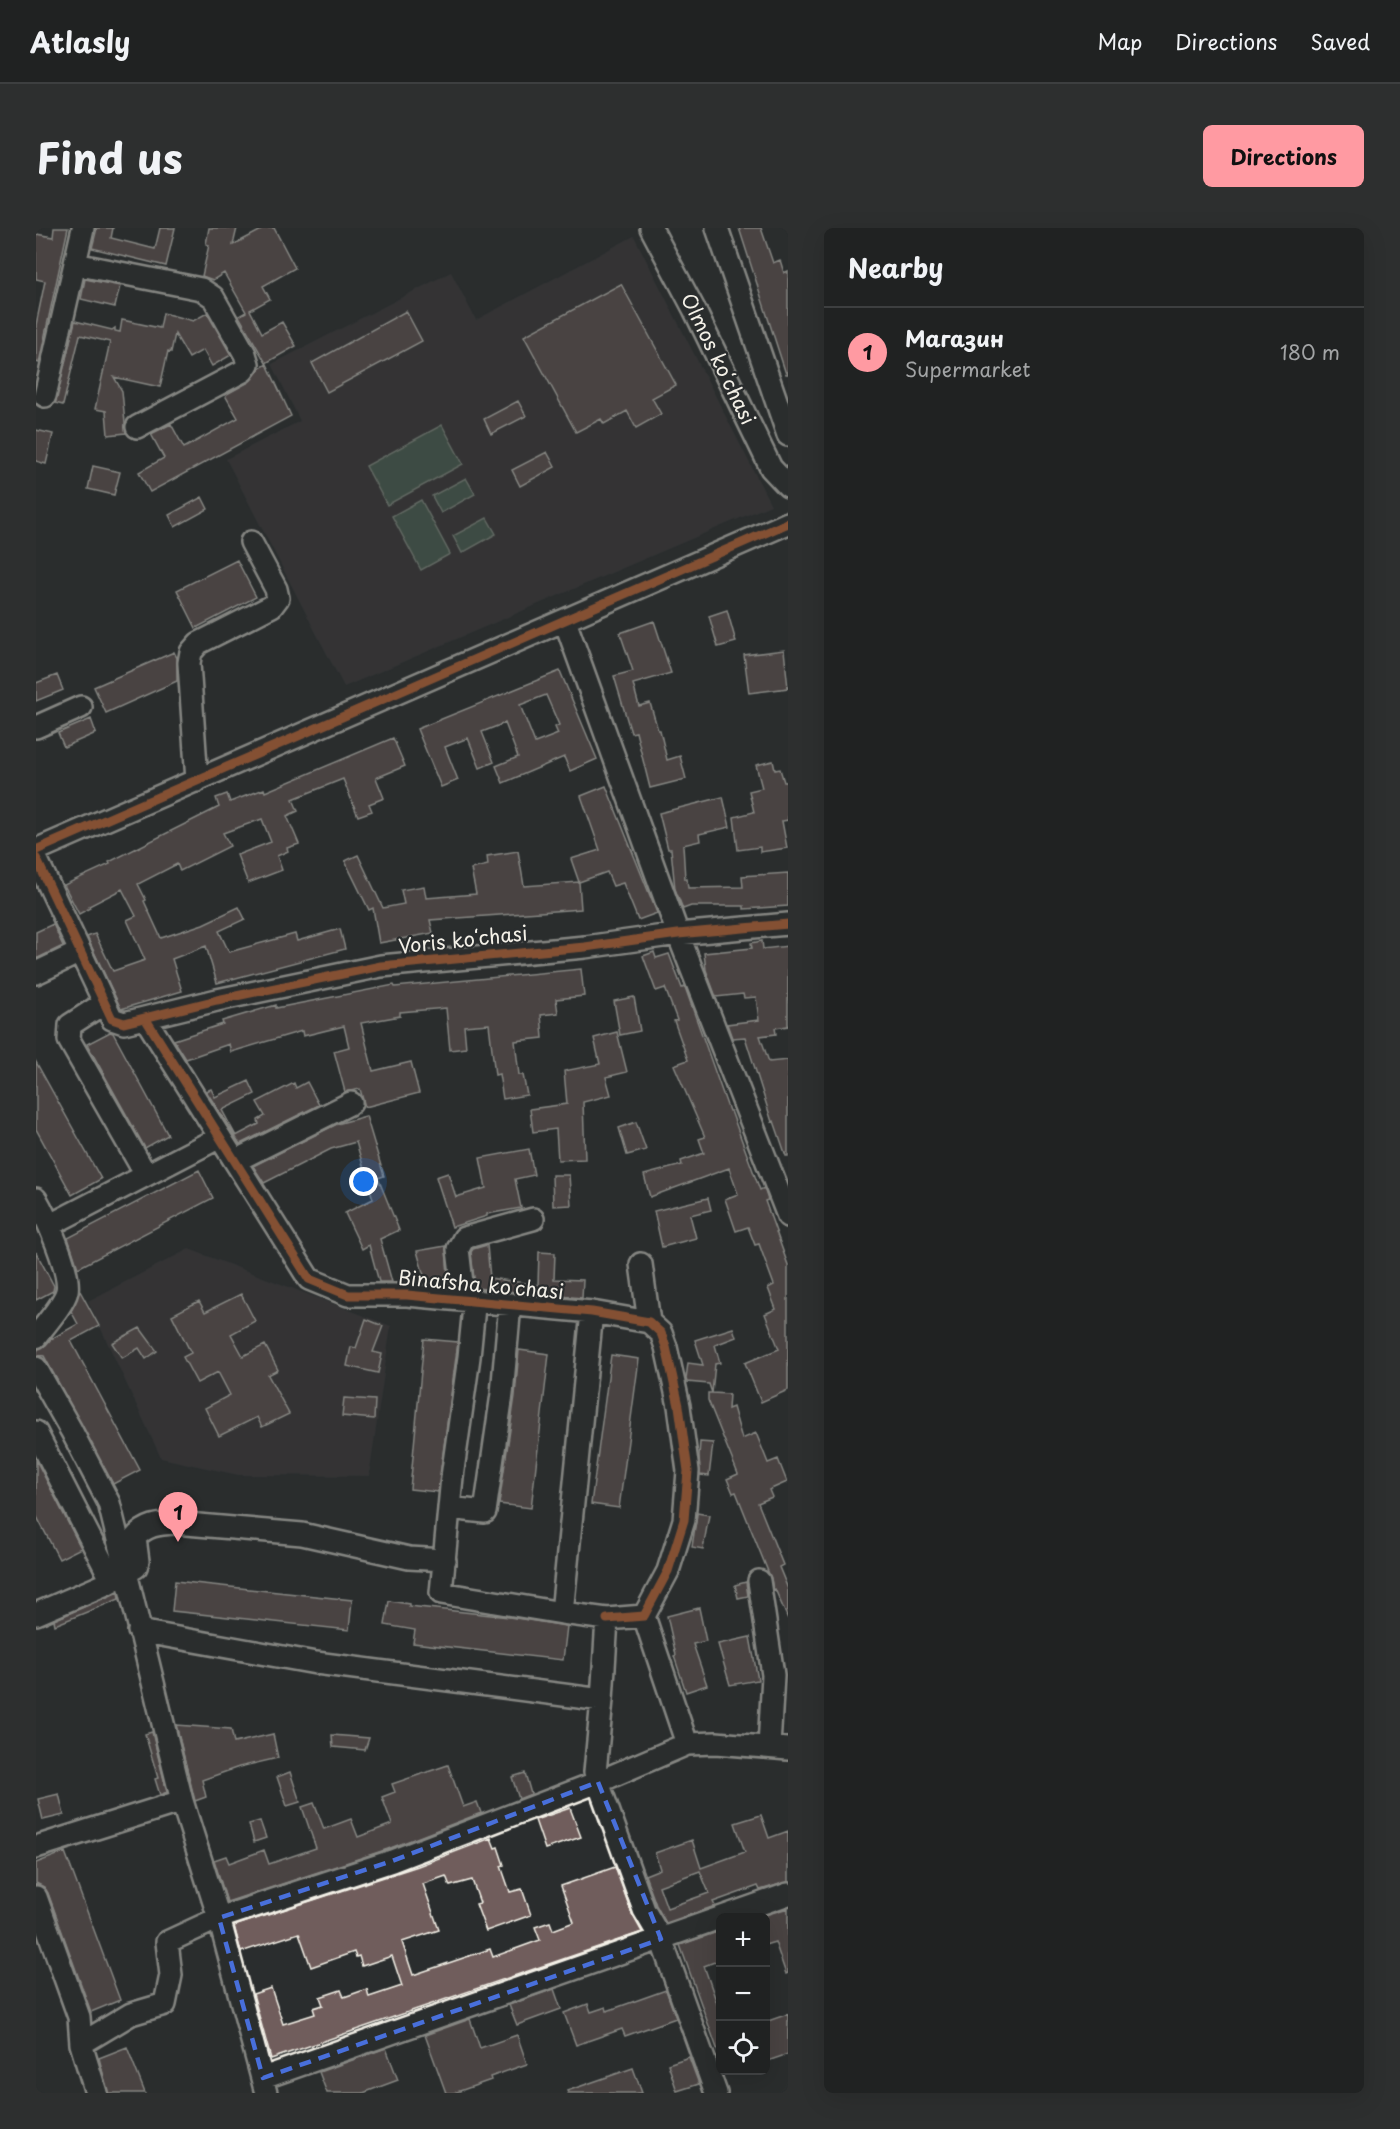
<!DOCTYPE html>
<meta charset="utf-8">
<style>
:root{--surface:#202222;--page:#2d2f2f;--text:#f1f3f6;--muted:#a2a4a5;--line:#3d3f40;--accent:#ff9aa2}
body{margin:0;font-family:"Playpen Sans",sans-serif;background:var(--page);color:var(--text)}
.controls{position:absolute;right:18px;bottom:18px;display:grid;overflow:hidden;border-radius:9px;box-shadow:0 6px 24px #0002}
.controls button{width:54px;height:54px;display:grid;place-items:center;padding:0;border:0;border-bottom:2px solid var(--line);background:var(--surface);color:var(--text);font:30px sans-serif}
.you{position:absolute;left:328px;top:954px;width:21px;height:21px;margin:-15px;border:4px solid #fff;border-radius:50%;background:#1a73e8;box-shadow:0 0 0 9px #1a73e833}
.badge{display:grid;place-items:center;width:39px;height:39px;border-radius:50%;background:var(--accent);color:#111;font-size:20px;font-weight:700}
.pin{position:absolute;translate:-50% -50px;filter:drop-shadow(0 2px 3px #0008)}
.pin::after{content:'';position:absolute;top:32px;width:21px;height:18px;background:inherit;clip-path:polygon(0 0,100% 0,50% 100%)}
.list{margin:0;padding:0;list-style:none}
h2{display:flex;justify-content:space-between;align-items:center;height:78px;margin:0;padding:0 24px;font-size:26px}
h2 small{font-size:20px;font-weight:400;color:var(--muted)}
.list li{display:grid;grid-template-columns:39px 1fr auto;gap:18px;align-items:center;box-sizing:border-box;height:90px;padding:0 24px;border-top:2px solid var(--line)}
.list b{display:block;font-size:22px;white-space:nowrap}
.list p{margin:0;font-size:20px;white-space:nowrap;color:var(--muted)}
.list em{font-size:20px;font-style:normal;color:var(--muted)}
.icon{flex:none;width:33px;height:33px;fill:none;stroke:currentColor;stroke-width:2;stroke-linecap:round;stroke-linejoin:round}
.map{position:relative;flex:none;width:752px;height:1865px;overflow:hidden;border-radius:9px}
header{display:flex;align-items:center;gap:36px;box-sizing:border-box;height:84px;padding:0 30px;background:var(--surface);border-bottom:2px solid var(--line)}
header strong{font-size:28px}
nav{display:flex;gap:33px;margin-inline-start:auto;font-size:21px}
.intro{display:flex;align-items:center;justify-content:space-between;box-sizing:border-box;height:144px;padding:0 36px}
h1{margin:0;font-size:42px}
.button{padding:15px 27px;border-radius:9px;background:var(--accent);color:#111;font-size:21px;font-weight:700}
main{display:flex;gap:36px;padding:0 36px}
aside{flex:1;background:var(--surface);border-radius:9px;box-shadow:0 6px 24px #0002}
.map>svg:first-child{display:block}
.built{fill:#3f3b3c}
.pitch{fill:#56705e;stroke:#a5b0a3;stroke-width:1.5}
.building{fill:#705d5b;stroke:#f4f1e8;stroke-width:1.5;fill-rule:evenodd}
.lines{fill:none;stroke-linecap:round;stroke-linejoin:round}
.minor-casing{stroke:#f4f1e8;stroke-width:26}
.minor{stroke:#2a2d2e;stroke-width:21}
.cycleway-casing{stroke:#2a2d2e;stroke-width:13}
.cycleway{stroke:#f17a3a;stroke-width:9}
.marked{fill:none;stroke:#486fdb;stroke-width:4.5;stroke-dasharray:12 8;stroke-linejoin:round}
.labels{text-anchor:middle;stroke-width:4.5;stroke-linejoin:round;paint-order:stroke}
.street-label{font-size:20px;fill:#f4f1e8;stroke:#2a2d2e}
</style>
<header>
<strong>Atlasly</strong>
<nav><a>Map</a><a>Directions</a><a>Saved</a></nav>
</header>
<div class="intro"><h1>Find us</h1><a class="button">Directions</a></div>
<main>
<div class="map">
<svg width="752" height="1865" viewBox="0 0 752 1865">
<rect width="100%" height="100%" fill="#2a2d2e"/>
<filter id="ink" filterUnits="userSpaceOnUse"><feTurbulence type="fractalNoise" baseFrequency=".0167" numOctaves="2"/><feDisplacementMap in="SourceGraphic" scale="12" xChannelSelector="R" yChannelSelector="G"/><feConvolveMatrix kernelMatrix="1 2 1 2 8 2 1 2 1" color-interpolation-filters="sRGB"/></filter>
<g filter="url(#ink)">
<path class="built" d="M598,8l137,269 -427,182 -118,-228 74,-38 -28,-57 179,-92 25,48z
M153,1021l202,77 -22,150 -131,-1 -77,-17 -73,-157z"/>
<path class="pitch" d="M406,197l21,39 -76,41 -21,-39z
M430,250l9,16 -34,19 -9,-17z
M385,272l29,54 -29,16 -29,-54z
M451,290l9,16 -34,19 -9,-17z"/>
<path class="building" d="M18,0h14l-29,135 -3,-1v-37l9,-44 -9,-2v-45l17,3z
M61,0h16l-2,10 44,11 5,-21h15l-9,38 -74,-18z
M173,0h28l-4,17 32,-17h9l21,40 -32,18 7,13 -20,11 12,23 20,-11 14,24 -30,17 -27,-47 7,-4 -22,-39 -11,7 -11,-4 7,-31 -3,-1z
M703,0h22l12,35 7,-3 4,13 4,-2v103h-2z
M49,51l35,7 -5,21 -34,-8z
M585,56l55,101 -24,13 9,16 -25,14 -9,-17 -23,13 -3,-5 -25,13 -52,-96z
M370,83l16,30 -95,51 -15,-29z
M127,85l30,8 14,-8 24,42 -19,11 -9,-16 -14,8 -14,-24 -4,18 -3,-1 -8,36 -46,-10 8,14 4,42 -18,2 -2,-24 -11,-2 15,-67 -30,-7 -17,70 -8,-2 20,-82 37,9 3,-2v3l5,1 2,-12 38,8z
M231,136l24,52 -141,76 -11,-20 25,-14 -13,-24 20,-10 13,24 54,-30 -13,-23 24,-13 11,-14z
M482,173l8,15 -35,18 -7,-15z
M0,202l17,4 -7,30 -10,-3z
M511,224l8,15 -35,19 -8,-16z
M57,238l27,6 -6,23 -26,-6z
M166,269l6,12 -33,18 -6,-12z
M201,332l19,37 -60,31 -19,-38z
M691,382l9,32 -18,5 -9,-31z
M618,393l17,52 -38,11 6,22 11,-3 8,27h2l7,30 13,-4 6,23 -36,9 -14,-56 -5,1 -17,-57 19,-5 -13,-38z
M748,422l4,38 -39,5 -5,-38z
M138,424l3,6v23l-71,32 -12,-26z
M524,443l37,88 -27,12 -6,-14 -61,26 -7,-17 22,-9 -13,-34 -23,9 12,30 -14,6 -12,-30 -23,9 13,33 -17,7 -24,-58zM510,467l13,30 -4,2 3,7 -23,9 -15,-38z
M21,447l6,15 -27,11v-18z
M55,491l5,14 -32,14 -6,-14z
M357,510l12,28 -29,12 8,20 -15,6 3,7 -14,5 -15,-37 -50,20 5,12 -11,5 12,28 -12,4 1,3 -11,5 5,14 -34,13 -11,-28 34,-13 -9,-23 -39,14 7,13 -50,25 -3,-7 -39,20 8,16 -2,1 17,37 42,-14 36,-17 6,12 -26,12 10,21 66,-18 2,7 43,-12 5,20 -128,34 -11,-37 -34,13 10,32 -61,18 -34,-72 8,-3 18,37 32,-11 -18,-40 9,-4 -14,-27 -33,17 1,2 -11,6 -15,-29 46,-21 -1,-2 110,-55 -3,-9 11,-4 3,8 34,-13 1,3z
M737,533l2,9 5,-1 4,13h4v38l-6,1 5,27 -27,4v-5l-22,3 -4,-33 20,-5 -5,-21 13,-3 -6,-23z
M570,558l51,127 -19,7 -15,-37 -10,3 -6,-14 -28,10 -8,-23 29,-9 -19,-54z
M687,569l7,30 -31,7 1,7 -17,4 2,34h2l1,9 55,-1 -1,-11 46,-3v33l-44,3v-3h-53l-8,3 -8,-20 -4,-40h-3l-9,-36z
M482,623l6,35 55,-4 2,27 -151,11 3,13 -54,10 -6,-35 -4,2 -24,-49 13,-6 25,53 21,-4 -3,-14 23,-4 2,12 50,-4 -5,-25 17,-4 -1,-9z
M17,696l10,22 -27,13v-27z
M726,713l1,8 25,-3v80l-13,2 1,6 -16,2 9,26 19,-2v96h-2l-12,-35 -2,1 -27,-85 -13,1 -5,-14 32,-4 -3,-23 -12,1 -1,-4 -27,3 -10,-27 -2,-17 48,-5 -1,-5z
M618,724l2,6 13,-4 13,34 3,-1 44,124h2l29,79 4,-2 4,12 -3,1 23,64v125l-27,12 -16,-39 34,-14 -14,-35 11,-5 -8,-21 6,-3 -15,-41 -4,1 -7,-18 -12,4 -11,-32 13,-5 -9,-26 -79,29 -6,-22 38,-10 -1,-4 23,-8 -5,-14 6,-2 -31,-72 14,-5 -14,-39 3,-1 -12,-32 -9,3 -13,-35z
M545,741l3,27 -28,3 2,14 -17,2 2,23 -28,3 4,34h4l4,20 -24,4 -4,-25 -4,1 -6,-51 -25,2 2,22 -16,2 -4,-42 -46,4v4l-39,7 12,48 38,-9 8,31 -54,14 -5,-18 -15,3 -11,-41 15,-4 -5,-21 -41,10 -1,-5 -71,21 -2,-8 -43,15 -12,-19 49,-16 -1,-3 54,-16v3l118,-23 1,2z
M598,769l6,34 -20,4 -6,-34z
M74,804l3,1 55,102 -23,13 -58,-104z
M581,804l10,40 -21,5 5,18 -28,7 2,57 -27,1 -2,-31 -23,3 -3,-23 37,-5 -3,-33 36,-7 -6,-26z
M0,834l65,117 -29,16 -36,-66z
M213,853l6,13 -33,16 14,26 23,-12 -1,-4 7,-4 -8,-14 37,-19 2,5 11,-6 12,23 -79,39 -34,-53 5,-2 4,8z
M330,888l18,60 -6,2 21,52 -19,9 12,43h-13l-10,-37 -7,4 -17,-36 28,-14 -17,-57 -25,7 -67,34 -11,-17 84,-42z
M600,894l10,28 -19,5 -8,-27z
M493,921l5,26 -19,4 6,29 -34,6v2l-35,11 -16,-50 12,-4 8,24 30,-9 -6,-30z
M163,942l14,28 -135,70 -10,-30z
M516,947h17l2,30 -18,1z
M672,970l3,12 -21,5 6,23 -34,9 -8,-36z
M451,1017l3,33 48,7 1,-33 16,1 -1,26 29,1 -1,18 -107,-10 -4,-36 2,-3z
M410,1018l2,30 -22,7 -9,-32z
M0,1024l18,34 -1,5 -17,9z
M44,1063l19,35 -28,15 69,129 -27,14 -69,-128 -8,-1 2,-6 8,-4 5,-6 27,-15 -7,-13z
M205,1066l14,27 -24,13 12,22 22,-11 13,25 -10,5 21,39 -27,13 -5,-10 -38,19 -14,-28 25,-13 -12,-23 -21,11 -14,-26 8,-4 -19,-38 27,-14 6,11z
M330,1091l17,7 -10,26 9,2 -4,19 -31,-7 4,-19 5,1z
M104,1100l17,23 -11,8 -7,-11 -17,10 -10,-15z
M697,1100l3,9 -21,8 5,18 -5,1 -3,29 17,1 -1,15 5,-2 9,32 14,-6 12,30 10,-4 9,23 -18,8 3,7 -14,6 25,62 -4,2 9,22v30l-13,-30 -2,1 -2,-11 -35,-87 -3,1 -6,-14 11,-5 -30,-74v-7h4l-3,-9 -22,-2 -1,-3 2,-16 15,2 -8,-25z
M388,1111l34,3 -20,150 -28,-3z
M483,1122l30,4 -18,154 -32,-4 16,-108z
M575,1127l28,4 -20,149 -28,-4z
M308,1170l31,2 -1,19 -32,-3z
M664,1214l13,1 -4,33 -9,-1 -1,-19z
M0,1232l45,88 -22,11 -23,-44z
M661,1285l12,2 -6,34 -11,-2z
M139,1353l177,19 -3,30 -177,-19z
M710,1354l2,14 -10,2 -3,-13z
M82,1364l1,7 -64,26 -1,-5z
M353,1373l20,3v2l100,11 58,9 -4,34 -150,-17 2,-13 -30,-5z
M663,1380l7,33 -13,3 14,41 -21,7 -12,-36 2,-1 -9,-39z
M714,1409l8,43 -28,5 -12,-41z
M140,1497l55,4 3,14 39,-9 5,24 -39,9 -37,13 4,17 -11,4z
M116,1504l15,60 -7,3 -5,-16 3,-1 -13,-44z
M296,1507l37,3 -4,12 -32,-3z
M412,1537l15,42 14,-5 4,11 -93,36 -161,53 -13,-42 12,-4 3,7 35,-13 5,14 47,-16 -14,-41 12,-4 10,26 27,-10 7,18 34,-13 -10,-27 13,-5 -3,-8z
M254,1544l10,30 -13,4 -10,-29z
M489,1545l6,21 -12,5 -7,-22z
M23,1566l5,21 -21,5 -5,-21z
M534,1580l11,29 -36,12 -10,-29z
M725,1587l8,23 19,-7v51l-28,8 -2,-4 -45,16 2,4 -49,17 -10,-18 -11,-30 15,-6 -5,-16 37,-13 9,28 44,-16 -10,-29zM664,1643l9,22 -42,15 -8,-22z
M224,1593l6,17 -12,4 -5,-18z
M455,1610l4,10 3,-1 6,18 -3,1 9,26 12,-3 9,26 -45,16 -10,-27 4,-1 -8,-23 -22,6 -4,-10 -23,8 16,46 -37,12 11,33 77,-26 3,8 47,-17 -5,-13 15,-5 3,8 21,-8 -13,-36 54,-19 17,47 10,18 -371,127 -18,-65 18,-6 12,36 32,-10 -2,-6 10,-3 -3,-8 21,-7 3,7 23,-8 2,8 33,-11 -10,-30 -30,10 -3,-10 -3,1 -2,-5 -43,15 -12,-34 -58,19 -7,-26 184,-60z
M29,1624l55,148 -29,12 -43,-119 -4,-6 -8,-4v-20z
M752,1680v65l-2,1 -11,-32 -10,3v-30z
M684,1703v29l-16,6 16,46v41l-1,1 -39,-109z
M518,1761l7,20 -44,16 -8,-20z
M630,1762l10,28 -51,18 -3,-7 -46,16 -12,-32 24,-9 3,8 15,-5 1,4z
M752,1786v40l-23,8v-40z
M434,1791l10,29 37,-13 10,29 -37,13 1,3 -37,13h-8l-21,-58z
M91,1819l18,46h-37l-9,-35z
M350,1820l12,32 -35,13h-36l-8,-21z
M653,1829l10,27 -22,7 -9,-27z
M597,1840l9,25h-74l-1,-2z"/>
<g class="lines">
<defs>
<path id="minor" d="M615,0l43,81 77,159 17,18
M681,0l71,207
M39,36l126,25 12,8 32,57 3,10 -5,7 -106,56
M9,168l38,-168
M529,393l113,313 110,282
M0,499l45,-20
M161,553l-8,-118 2,-11 8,-9 73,-37 6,-8 -2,-9 -25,-47
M0,622l752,-327
M0,630l76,161 12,4 93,-23 164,-34 204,-19 93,-13 110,-10
M0,745l44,-21
M68,775l-34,22 -1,15 77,135
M109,790l164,261 39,16h59l185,17 57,10 12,11 5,14 13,59 9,65 -4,49 -16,51 -24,45
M199,933l116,-58
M0,971c10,17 35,73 31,92 -3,13 -23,35 -31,46
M14,997l170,-88
M605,1036l8,58
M428,1072l-6,-51 6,-11 69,-19
M0,1140l35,62 38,73 73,298 37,117 47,175
M0,1204l76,149
M413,1280l36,4 17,-118 8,-90
M723,1353l14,94 -4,72
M526,1385l30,-301
M0,1386l70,-30 30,-17 2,-6 -3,-23c11,-13 23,-14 40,-15l127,11 107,24 36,2
M571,1391l37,-3
M103,1403l177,32 286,37 5,-81 -45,-6 -121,-20 11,-116 17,-120 5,-50 -3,-7
M566,1472l-7,72 3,10 89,-38 -43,-128
M651,1516l29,-1 72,6
M0,1619l146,-46
M0,1669l43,120 2,27
M227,1850l525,-184
M60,1865l-15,-49 50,-30 34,-10 6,-29 -4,-33 52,-24 173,-57 206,-79 46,128 17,29 55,154"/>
</defs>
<use href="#minor" class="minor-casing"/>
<use href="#minor" class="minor"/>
<defs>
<path id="cycleway" d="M0,622l752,-327
M0,630l76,161 12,4 93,-23 164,-34 204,-19 93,-13 110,-10
M109,790l164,261 39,16h59l185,17 57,10 12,11 5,14 13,59 9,65 -4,49 -16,51 -24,45 -37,3"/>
</defs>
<use href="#cycleway" class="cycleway-casing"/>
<use href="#cycleway" class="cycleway"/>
</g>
</g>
<path d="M0 0H752V1865H0ZM562,1554l63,157 -398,139 -44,-160 173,-57z" fill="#2a2d2e" fill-opacity=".55" fill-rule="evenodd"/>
<path class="marked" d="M562,1554l63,157 -398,139 -44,-160 173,-57z"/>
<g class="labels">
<g class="street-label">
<text transform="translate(682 131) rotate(64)" y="7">Olmos koʻchasi</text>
<text transform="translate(427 712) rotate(-6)" y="7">Voris koʻchasi</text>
<text transform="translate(445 1057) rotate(5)" y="7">Binafsha koʻchasi</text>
</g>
</g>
</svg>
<div class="controls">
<button>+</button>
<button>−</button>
<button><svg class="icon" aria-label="locate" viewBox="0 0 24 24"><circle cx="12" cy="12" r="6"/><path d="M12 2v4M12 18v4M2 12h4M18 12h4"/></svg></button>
</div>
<div class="you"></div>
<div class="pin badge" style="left:142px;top:1314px">1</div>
</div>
<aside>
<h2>Nearby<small></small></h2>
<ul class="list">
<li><span class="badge">1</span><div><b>Магазин</b><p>Supermarket</p></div><em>180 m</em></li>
</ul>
</aside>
</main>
